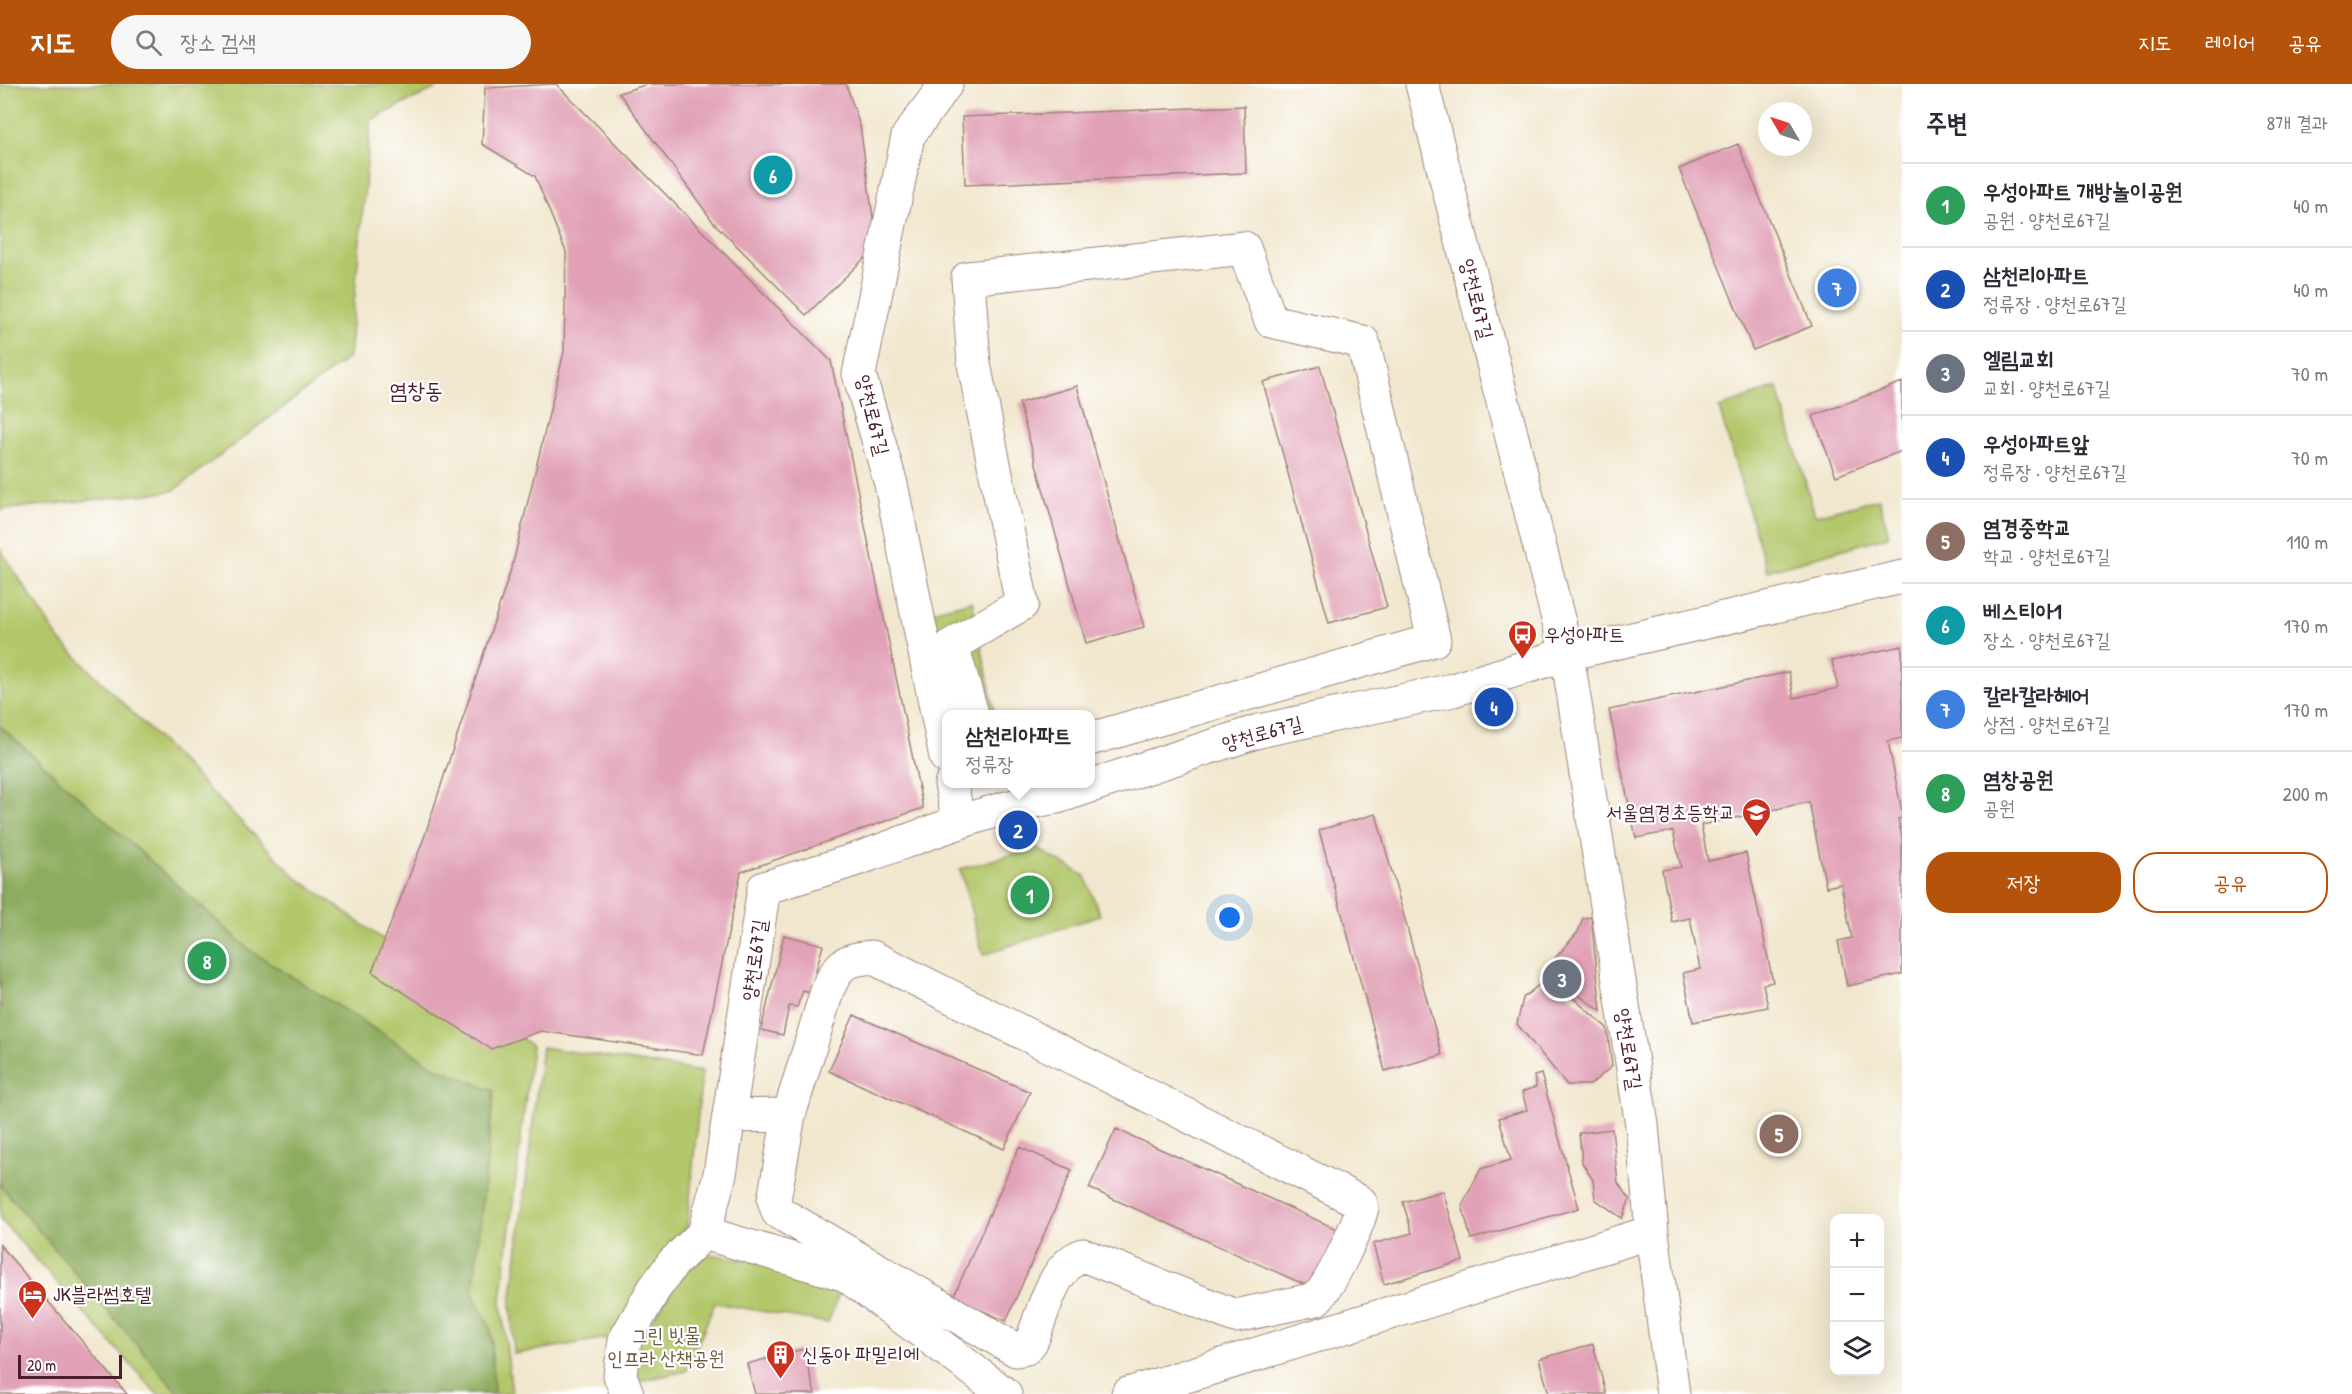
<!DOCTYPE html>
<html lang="ko">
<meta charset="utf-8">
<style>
:root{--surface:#fff;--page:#f7f7f7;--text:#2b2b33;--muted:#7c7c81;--line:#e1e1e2;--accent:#b45309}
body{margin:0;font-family:"Patrick Hand","Poor Story",sans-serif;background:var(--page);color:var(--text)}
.controls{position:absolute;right:18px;bottom:18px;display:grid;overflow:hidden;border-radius:12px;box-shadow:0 6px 24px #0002}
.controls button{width:54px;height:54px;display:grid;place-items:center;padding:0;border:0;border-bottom:2px solid var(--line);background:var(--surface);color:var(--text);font:30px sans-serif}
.compass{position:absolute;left:1758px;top:18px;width:54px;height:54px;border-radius:50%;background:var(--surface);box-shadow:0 6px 24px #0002;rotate:309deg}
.scale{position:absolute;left:18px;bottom:15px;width:104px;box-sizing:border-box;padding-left:6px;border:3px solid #4a1f2b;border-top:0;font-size:16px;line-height:21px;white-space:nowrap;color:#4a1f2b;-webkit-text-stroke:4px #fff;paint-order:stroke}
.you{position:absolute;left:1230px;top:834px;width:21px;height:21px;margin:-15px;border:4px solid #fff;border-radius:50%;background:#1a73e8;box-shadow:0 0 0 9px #1a73e833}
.badge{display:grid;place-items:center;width:39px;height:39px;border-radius:50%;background:var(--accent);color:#fff;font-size:20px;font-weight:700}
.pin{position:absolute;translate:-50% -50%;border:3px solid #fff;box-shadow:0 2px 6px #0006}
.popup{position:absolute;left:942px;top:626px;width:153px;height:78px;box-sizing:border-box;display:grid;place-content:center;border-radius:12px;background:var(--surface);filter:drop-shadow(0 2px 4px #0005);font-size:20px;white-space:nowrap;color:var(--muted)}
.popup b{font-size:22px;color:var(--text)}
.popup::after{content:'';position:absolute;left:50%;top:100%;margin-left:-12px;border:12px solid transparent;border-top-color:var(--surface)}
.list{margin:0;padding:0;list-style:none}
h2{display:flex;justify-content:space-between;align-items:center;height:78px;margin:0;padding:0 24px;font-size:26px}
h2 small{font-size:20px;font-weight:400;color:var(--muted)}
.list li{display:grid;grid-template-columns:39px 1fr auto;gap:18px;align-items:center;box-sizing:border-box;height:84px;padding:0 24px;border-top:2px solid var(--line)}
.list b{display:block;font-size:22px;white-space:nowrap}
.list p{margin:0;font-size:20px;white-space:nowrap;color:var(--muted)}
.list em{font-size:20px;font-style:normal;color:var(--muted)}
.actions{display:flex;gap:12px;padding:18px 24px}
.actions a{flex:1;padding:14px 0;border:2px solid var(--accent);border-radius:24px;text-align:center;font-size:21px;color:var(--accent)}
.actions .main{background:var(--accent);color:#fff}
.icon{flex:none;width:33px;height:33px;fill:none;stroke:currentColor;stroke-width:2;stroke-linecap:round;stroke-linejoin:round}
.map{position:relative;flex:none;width:1902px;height:1310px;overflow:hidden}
header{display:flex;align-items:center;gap:36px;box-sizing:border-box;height:84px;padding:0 30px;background:var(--accent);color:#fff}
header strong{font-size:28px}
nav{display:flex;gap:33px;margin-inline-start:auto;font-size:21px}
.search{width:420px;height:54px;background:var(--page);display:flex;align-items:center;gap:15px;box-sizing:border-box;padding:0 21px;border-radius:33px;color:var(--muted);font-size:22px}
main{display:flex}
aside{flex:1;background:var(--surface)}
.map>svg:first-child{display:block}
.green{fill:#b2c76b;stroke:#7e734b;stroke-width:1.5}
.forest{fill:#8dac5f;stroke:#6c6645;stroke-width:1.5}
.building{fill:#e1a1b6}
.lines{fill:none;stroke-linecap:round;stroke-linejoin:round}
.minor-casing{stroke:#9e837c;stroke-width:35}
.minor{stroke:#fff;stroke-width:33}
.labels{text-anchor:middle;stroke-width:4.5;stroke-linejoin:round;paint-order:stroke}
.street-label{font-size:20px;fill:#4a1f2b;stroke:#fff}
.poi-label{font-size:20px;fill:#4a1f2b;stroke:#fff;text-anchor:start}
.park-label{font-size:20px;fill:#6e5a41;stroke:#fff}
.quarter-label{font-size:22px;fill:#4a1f2b;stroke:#fff}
</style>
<header>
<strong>지도</strong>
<div class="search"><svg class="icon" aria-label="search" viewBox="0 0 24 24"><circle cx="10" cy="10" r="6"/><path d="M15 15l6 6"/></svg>장소 검색</div>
<nav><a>지도</a><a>레이어</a><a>공유</a></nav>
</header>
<main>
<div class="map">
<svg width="1902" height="1310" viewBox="0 0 1902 1310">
<rect width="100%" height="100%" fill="#fff"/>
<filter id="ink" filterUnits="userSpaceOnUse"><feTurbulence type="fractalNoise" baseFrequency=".0167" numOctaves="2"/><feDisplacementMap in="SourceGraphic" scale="12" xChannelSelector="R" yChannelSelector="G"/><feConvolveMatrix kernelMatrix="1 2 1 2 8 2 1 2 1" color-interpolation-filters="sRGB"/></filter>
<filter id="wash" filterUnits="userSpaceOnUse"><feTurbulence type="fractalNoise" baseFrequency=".008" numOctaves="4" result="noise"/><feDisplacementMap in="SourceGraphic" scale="24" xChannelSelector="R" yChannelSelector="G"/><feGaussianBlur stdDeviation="1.35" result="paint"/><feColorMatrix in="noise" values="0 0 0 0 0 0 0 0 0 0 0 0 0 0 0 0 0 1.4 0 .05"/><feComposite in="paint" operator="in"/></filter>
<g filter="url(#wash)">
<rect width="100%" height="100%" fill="#f1e7ce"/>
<path class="green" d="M0,0h444l-73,36 -22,237 -176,134 -173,19z
M1777,303l38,128 64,-16 10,37 -122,35 -48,-163z
M0,465l58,89 238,239 236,169 -31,254 11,94h-355l-157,-175z
M972,517l23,113h-49l-26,-100z
M1036,764l49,28 15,39 -117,40 -23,-86z
M542,963l160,25 -15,156 -74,109 -99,17 -3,-50z
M708,1170l138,21 -18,48 -113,-20 -29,68 -57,12 5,-37 49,-71z"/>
<path class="forest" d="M0,642l251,225 184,116 59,24 -21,203 18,35 3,65h-315l-179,-209z"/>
<g id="blocks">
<path class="building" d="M556,0l275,277 92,447 -182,64 -38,183 -162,-24 -50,18 -119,-77 52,-134 89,-275 51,-211 2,-100 -31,-76 -53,-32 3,-56z
M648,0h198l14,42 17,120 -71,69 -92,-92 -95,-130z
M1244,22l2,67 -281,12 -3,-68z
M1738,60l74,182 -59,24 -74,-181z
M1320,282l67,241 -58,16 -66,-241z
M1902,298v69l-66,25 -23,-60z
M1077,302l67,241 -58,16 -67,-240z
M1902,562v92l-14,3 14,71v6l-4,1 4,18v137l-55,12 -9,-45 14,-3 -11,-54 -15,3 -17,-85 -108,23 7,36 38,-8 27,129 -10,2 5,23 -75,15 -10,-49 17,-4 -10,-51 -18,4 -10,-52 19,-3 -8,-36 -37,7 -27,-128 180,-38 5,26 44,-10 -6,-27z
M1376,730l66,241 -57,16 -66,-241z
M1591,833l10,94 -57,-40 34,-39 5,-14z
M784,851l39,10 -13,48 -7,-2 -6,16 -8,-1 -6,29 -22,-5z
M1541,899l23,7 43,38 5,38 -22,19h-23l-50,-61 6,-26z
M854,931l176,77 -26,57 -175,-78z
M1541,990l38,134 -108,31 -9,-34 19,-36 30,-9 -12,-42 28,-8 -5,-18 14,-5 -2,-11z
M1116,1045l223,101 -27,58 -223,-100z
M1612,1045l6,54 12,16 -8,19 -27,-19 -2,-19 -11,-17 -3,-30z
M1019,1063l53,23 -66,151 -53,-23z
M1443,1107l20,70 -79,23 -11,-40 39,-11 -9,-31z
M0,1161l127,149h-127z
M1593,1260l13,50h-57l-10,-35z
M803,1265l12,45h-60l-8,-30z"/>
</g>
</g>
<g filter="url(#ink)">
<use href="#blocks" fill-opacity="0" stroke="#9e837c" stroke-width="1.5"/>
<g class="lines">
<defs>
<path id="minor" d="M946,0l-38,52 -49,238 32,110 55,273
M1422,0l145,570 75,471 10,107 21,162
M972,630l-20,-69 70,-41 -48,-240 -6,-86 276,-30 27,73 92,21 71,298 -344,99
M951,700l8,37
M730,1032l59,-1 -15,85 4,12 238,138 10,-2 6,-8c11,-27 21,-75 51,-85l152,61 81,-17c14,-13 42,-72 46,-92l-2,-5 -488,-245c-28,3 -32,6 -44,31l-39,127
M704,1149l142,42 159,119
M627,1310l-7,-19 5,-35 29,-51 19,-26 31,-30 16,-59 44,-286c35,-11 70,-21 105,-33 63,-23 121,-47 188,-58l202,-66 194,-41 114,-36 335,-77
M1128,1310l524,-162"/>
</defs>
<use href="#minor" class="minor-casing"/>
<use href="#minor" class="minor"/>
</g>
</g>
<defs>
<symbol id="bus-pin" viewBox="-11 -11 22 30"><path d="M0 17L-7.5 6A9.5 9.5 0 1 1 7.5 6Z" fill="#c8321e" stroke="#fff"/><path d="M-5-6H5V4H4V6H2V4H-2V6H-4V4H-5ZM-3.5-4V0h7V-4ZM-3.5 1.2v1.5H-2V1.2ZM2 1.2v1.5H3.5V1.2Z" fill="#fff"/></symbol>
<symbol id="school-pin" viewBox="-11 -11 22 30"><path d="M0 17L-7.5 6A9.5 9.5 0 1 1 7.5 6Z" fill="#c8321e" stroke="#fff"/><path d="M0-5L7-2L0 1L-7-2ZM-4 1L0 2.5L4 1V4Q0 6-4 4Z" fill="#fff"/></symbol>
<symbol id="hotel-pin" viewBox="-11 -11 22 30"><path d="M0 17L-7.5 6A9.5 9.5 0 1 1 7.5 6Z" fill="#c8321e" stroke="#fff"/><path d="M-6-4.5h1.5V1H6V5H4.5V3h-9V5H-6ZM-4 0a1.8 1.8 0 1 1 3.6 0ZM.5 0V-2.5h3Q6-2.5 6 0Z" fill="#fff"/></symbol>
<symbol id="building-pin" viewBox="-11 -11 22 30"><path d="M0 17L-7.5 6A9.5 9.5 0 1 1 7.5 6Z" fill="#c8321e" stroke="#fff"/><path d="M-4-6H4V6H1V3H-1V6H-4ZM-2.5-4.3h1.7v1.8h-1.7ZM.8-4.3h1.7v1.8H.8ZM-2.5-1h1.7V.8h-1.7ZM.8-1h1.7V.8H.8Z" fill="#fff"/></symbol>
</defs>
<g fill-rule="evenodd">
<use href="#bus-pin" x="1506" y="534" width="33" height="45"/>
<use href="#school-pin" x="1740" y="712" width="33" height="45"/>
<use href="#hotel-pin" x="16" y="1194" width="33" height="45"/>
<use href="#building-pin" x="764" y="1254" width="33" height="45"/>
</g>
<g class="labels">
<g class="street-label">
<text transform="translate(1477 215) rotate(76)" y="7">양천로67길</text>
<text transform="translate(873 331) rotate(76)" y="7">양천로67길</text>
<text transform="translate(1262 649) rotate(-15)" y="7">양천로67길</text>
<text transform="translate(754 876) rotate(-82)" y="7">양천로67길</text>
<text transform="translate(1629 965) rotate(81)" y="7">양천로67길</text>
</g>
<g class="poi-label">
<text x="1544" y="557">우성아파트</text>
<text x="1735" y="735" text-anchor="end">서울염경초등학교</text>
<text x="53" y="1217">JK블라썸호텔</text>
<text x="802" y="1277">신동아 파밀리에</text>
</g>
<g class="park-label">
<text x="666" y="1258">그린 빗물<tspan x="666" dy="23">인프라 산책공원</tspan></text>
</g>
<g class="quarter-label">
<text x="416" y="314">염창동</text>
</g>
</g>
</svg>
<div class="controls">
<button>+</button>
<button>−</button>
<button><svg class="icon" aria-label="layers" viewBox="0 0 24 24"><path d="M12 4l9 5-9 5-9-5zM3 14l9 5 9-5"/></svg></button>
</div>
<svg class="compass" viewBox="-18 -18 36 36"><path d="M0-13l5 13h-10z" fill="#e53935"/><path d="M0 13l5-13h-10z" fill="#7c7c81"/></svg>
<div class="scale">20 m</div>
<div class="you"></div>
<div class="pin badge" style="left:1030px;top:811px;background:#2e9e5b">1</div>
<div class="pin badge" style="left:1018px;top:746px;background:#1a4fb4">2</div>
<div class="popup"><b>삼천리아파트</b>정류장</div>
<div class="pin badge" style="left:1562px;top:895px;background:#6b7280">3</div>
<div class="pin badge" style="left:1494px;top:623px;background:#1a4fb4">4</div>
<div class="pin badge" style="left:1779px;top:1050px;background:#8d6e63">5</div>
<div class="pin badge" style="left:773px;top:91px;background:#0f9aa8">6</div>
<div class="pin badge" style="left:1837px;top:204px;background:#3f7fe0">7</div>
<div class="pin badge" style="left:207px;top:877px;background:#2e9e5b">8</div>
</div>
<aside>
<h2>주변<small>8개 결과</small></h2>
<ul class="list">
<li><span class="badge" style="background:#2e9e5b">1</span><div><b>우성아파트 개방놀이공원</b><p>공원 · 양천로67길</p></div><em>40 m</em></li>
<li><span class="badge" style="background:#1a4fb4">2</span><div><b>삼천리아파트</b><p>정류장 · 양천로67길</p></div><em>40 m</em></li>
<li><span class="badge" style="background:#6b7280">3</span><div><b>엘림교회</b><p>교회 · 양천로67길</p></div><em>70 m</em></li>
<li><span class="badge" style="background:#1a4fb4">4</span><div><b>우성아파트앞</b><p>정류장 · 양천로67길</p></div><em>70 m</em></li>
<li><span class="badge" style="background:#8d6e63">5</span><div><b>염경중학교</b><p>학교 · 양천로67길</p></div><em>110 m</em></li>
<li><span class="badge" style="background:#0f9aa8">6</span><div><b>베스티아1</b><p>장소 · 양천로67길</p></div><em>170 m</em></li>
<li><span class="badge" style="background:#3f7fe0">7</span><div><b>칼라칼라헤어</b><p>상점 · 양천로67길</p></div><em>170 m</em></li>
<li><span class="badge" style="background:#2e9e5b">8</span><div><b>염창공원</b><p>공원</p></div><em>200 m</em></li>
</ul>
<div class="actions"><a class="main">저장</a><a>공유</a></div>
</aside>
</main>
